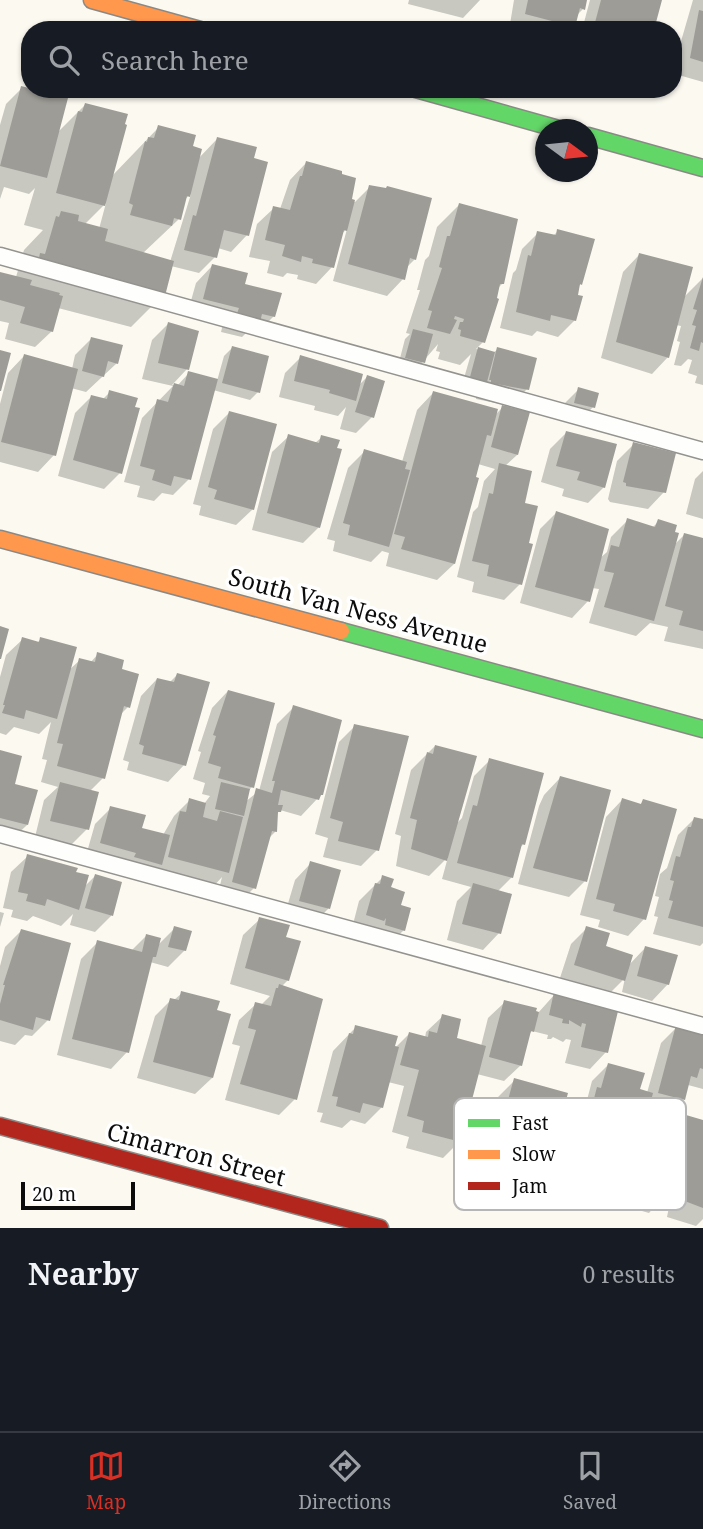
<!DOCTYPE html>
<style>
:root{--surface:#171b24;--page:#242831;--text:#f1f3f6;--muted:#9ea1a6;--line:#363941;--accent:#d93025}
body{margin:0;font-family:"Noto Serif",serif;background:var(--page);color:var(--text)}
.compass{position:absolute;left:535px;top:119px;width:63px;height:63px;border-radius:50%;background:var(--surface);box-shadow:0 2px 5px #0004;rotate:105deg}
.scale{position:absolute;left:21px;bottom:18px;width:114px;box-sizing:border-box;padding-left:7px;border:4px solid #0c0c0c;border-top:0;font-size:19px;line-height:24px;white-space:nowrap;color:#0c0c0c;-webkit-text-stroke:5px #fff;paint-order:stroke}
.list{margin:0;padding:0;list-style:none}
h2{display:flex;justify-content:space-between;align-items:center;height:91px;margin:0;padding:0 28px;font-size:30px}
h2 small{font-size:23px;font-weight:400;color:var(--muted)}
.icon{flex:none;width:38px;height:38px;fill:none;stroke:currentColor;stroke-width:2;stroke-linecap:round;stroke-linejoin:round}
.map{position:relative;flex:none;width:703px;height:1228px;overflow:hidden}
.search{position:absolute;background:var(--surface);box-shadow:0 2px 5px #0004;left:21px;right:21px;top:21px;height:77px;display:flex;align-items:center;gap:18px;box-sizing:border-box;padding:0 24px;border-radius:28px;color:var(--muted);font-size:26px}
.sheet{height:203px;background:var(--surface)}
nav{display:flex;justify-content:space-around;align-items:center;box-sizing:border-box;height:98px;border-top:2px solid var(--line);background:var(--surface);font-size:19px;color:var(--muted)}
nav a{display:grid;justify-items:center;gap:4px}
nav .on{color:var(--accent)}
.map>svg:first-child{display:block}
.shadow{fill:#0003;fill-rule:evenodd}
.building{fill:#9e9c96}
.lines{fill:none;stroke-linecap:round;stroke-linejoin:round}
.lane-casing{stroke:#94938f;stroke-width:19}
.fast-casing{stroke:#8a8985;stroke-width:19}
.slow-casing{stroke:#8a8985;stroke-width:19}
.jam-casing{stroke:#8a8985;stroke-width:19}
.lane{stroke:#fefefd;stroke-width:16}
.fast{stroke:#63d668;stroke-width:16}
.slow{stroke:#ff974d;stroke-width:16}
.jam{stroke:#b3261e;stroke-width:16}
.labels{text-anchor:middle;stroke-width:7;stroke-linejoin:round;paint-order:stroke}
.street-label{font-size:24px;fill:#0c0c0c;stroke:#fff}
.key{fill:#fff;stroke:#b6b6b6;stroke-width:2}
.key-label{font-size:19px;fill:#0c0c0c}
</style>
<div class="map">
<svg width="703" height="1228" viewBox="0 0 703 1228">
<rect width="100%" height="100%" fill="#fbf9f0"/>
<path class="shadow" d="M409,0h71l-17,18 -55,-14z
M514,0h72l-3,9 -7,7 -6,14h-61z
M590,0h70l-8,30h-70z
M693,0h10v82l-28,-8 3,-12h-3z
M22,88l35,45 28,-28 27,71 47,-49 32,21 7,11 19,-20 30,96 -16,17 -13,-4 -3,9 -16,16 -28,-7 -8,29 -32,32 -73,-19 -6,23 -17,16 -30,-8 4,-16 -9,-2v-48l16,4 8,-27 19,-20 -19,-5 11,-37 -6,6 -25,-7 -4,12v-74l6,-21zM191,194l-21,68 -28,-8 37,-35 5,-19zM106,203l-7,26 -15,-4z
M306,163l44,38 5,1 15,-15 45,72 -9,9 -3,11 -16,17 -54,-15 14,-52 -7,6 -8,32 -16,17 -19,-5 1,-4 -11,-2 -4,4 -16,-4 3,-12 -21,-4 8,-33 17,-16 6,1 10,-29z
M460,204l42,80 -4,4 -15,54 -7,7 17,4 5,-4 29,40 -19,19 9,47 -12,11 17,38 5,40 -7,40 -16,16 -32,-8 2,-10 -17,-5 16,-65 5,-5 6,-26 11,-12 -17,-5 -24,100 -17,16 -51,-14 3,-13 -7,-2 -11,11 -38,-11 2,-10 -8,-2 21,-71 17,-17 37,11 15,-52 16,-17 61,23 11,-11 -29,-6v-2l-2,-1 2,-7 -14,-4 9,-31 -11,11 -22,-6 2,-7 -4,-1 2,-7 -23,27 -17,-5 7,-27 5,-5 -4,-1 14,-43h-3l8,-30 4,-4 8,-29z
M558,231l23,53 -3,2 -3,34 -17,17 -21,-6 -5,5 -32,-8 13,-55 3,-3 6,-21 16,-16 15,3z
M639,255l44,43 20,-20v107l-8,-2 2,-7 -9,-3 4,-13 -4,-1 -7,7 -7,-1 6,-23 -3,-1 4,-15 -5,-1 -8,32 -16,17 -51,-16 22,-86z
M212,266l31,19 31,31 -17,17 -8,-3 -7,7 -21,-5 2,-8 -36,-9 9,-32z
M168,324l19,45 -15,16 5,1 12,-13 28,8 7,-25 8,-8 26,44 -8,8 -37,-10 -24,89 -16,16 -11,-2 -8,8 -17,-4 3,-11 -16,-4 18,-64 31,-32 -31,-7 10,-39z
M91,339l26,24 -31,29 -15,-4 -17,67 -16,17 -38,-10v-58l8,-31 16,-17 48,13 3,-14z
M301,357l57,29 9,-9 5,40 -16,16 -16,-4 6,-22 -8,9 -24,-6 1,-4 -36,-9 6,-24z
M579,389l14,18 -16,17 -15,-18z
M110,392l10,81 -16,16 -46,-13 17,-63 16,-16 11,3z
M229,413l24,96 -17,16 -37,-10 2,-9 -8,-2 20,-75z
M566,433l38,54 -16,16 -26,-7 2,-7 -23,-7 9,-33z
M289,436l26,7 7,-6 -3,90 -16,16 -51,-13 20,-78z
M634,444l30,48 -16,17 -38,-7 -2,-3 9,-38z
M703,471v48l-17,-5 9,-35z
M556,513l43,46 8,-7 4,-15 17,-17 24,8 7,-7 14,25 11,-11 19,5v109l-39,-8 4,-14 -18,-4 -14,13 -47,-13 10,-34 -7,-1 -4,13 -16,17 -52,-15 20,-74z
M23,639l14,4 4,-4 27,32 12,-11 10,3 8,-9 21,16 9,37 -8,8 -17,63 -13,13 -3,38 -16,16 -36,-8 9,-37 14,-13 -17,-5 6,-22 -5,-1 9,-37 -12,12 -25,-7 -8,8 -6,-2v-56l6,-22z
M177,675l7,90 -16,17 -41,-12 2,-8 -6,-2 18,-64 16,-17 12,4z
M228,691l24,96 -4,4 -3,11 14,-11 18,-67 17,-17 23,92 -16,17 -21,-6 -4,5v16l-8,8 -14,49 -16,16 -21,-6 5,-21 -11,12 -126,-30 10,-35 16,-16 29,21 23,6 11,-19 16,-16 14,4 6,-8 -8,-2 3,-11 -12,-4 8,-27 -3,-1 14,-43z
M355,726l22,124 -16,16 -38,-9 5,-19 -13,-4 24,-92z
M435,746l20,79 7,-7 12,-42 16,-16 34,84 -5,4 -7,29 -15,15 2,41 -16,17 -36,-10 10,-39 14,-14 -29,-8 6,-22 -19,19 -33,-10 5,-30 -6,-2 16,-64z
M0,752l27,73 -17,16 -10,-3z
M560,778l25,103 -16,16 -51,-13 21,-78 5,-11z
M622,800l18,5 4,-4v118l-16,17 -30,-9 2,-7 -20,-5 26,-98z
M694,819l9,1v123l-3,3 -47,-12 5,-17 -4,-1 5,-19 -4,-1 5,-22 7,-6 11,-33z
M28,856l46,17 9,15 12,-12 25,7 -9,33 -16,16 -25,-7 3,-11 -12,12 -28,-10 -6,5 -16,-4 2,-7 -10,-2 8,-36z
M311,863l28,8 -11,38 -16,16 -28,-8 11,-37z
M383,877l16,29 5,24 -17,16 -36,-14 8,-31z
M0,912l4,1 -4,14z
M260,919l24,20 4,41 -7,7 14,112 -16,16 -54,-15 15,-54 -8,-2 7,-24 17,-16 5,1 9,-9 -40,-12 13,-49z
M175,928l10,22 -17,17 -18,-5 -23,90 -16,17 -54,-14 24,-96 17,-17 33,9 15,-15 12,9z
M587,928l16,20 25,18 17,-18 23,36 -16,17 -30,-9 3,-14 -18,18 -48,-15 12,-37z
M21,931l27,89 -16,16 -7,-1 -10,10 -15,-4v-75l5,-19z
M182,993l30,85 -17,16 -58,-16 18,-62 16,-16h3z
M555,994l61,15 -10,43 -16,17 -25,-6 6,-23 -5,-1 -3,3 -10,-5 -2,2h-4l1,-4 -16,-4 -4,4 -7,30 -17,16 -27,-7 -17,67 -17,17 -37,-10 3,-11 -17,-5 12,-46 -16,-4 -6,25 -17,17 -14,-4 -9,8 -22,-6 3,-9 -6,-1 16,-61 23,-24 36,24 17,-17 16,4 1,-6 17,-16 12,23 26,7 7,-28 17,-16 33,11z
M677,1027l26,7v55l-15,-4 -5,14 -16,17 -20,-6 -17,62 16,-15 14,3 5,-20 22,-23 16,5v97l-7,7 -29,-9 2,-10 -12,-3 -8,9 -28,-8 4,-16 -15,15 -51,-13 22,-86 6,-5 5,-19 16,-16 30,25 9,3 14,-50z
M515,1080l31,88 -17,16 -51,-13 20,-74z"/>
<path class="building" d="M528,0h59l-2,10 -5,-2 -5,19 -50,-13z
M601,0h61l-8,30h-61z
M699,10l4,1v51l-13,-4z
M21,86l47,12 -21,80 -47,-12z
M85,103l43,11 -3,10 2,1 -22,81 -49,-13 22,-82 4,1z
M158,125l38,10 -3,11 9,3 -12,48 -3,-1 -6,24 -7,-2 -2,8 -42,-11 3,-10 -4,-2 16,-62 2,1 1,-5 6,1z
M217,137l40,10 -3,11 14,4 -19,74 -25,-6 -7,28 -33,-8 9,-35 3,1z
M306,161l36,10v3l14,4 -4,21 3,1 -8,31 -3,-1 -10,38 -22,-5 1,-4 -11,-3 -1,6 -19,-6 3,-11 -20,-5 8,-34 17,4 10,-34h2z
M369,185l17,3 1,-2 45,12 -16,62 -6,-2 -5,22 -57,-16z
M459,203l59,16 -14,65h-4l-3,14 2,1 -14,44 -25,-7 1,-6 -3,-1 2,-7h3l1,-3 -9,-3 -1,3 3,1 -7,14 -23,-6 5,-17 -4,-1 14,-42 -3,-1 8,-31h3z
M61,211l18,4 -1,6 30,8 -3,12 69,20 -9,35 -127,-33 2,-10 5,1 11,-38 3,1z
M557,229l38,10 -13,46 -2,-1 -2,11 5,1 -7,25 -25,-6 -1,6 -34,-9 12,-57 3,1 6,-25 19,4z
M639,253l54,14 -24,91 -53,-16z
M212,264l36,9 -3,11 37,9 -7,24 -13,-3 -2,8 -24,-6 3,-8 -36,-9z
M0,272l32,8 -2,5 30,8 -1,2 4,1 -10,36 -33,-9 5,-16 -25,-7z
M703,277v66l-2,-1 -2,9 -9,-3 6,-22 -4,-1 5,-15 -4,-1z
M168,322l31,9 -10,39 -31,-7z
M413,329l20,5 -8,29 -20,-5z
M91,337l32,8 -5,19 -10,-3 -4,16 -22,-6z
M232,346l37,10 -9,37 -38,-10z
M478,347l17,5 -8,30 -17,-5z
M497,347l40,11 -8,32 -38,-7v-3h-2z
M0,350l11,3 -10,38h-1z
M24,354l54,15 -22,87 -55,-14z
M300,355l63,19 -7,27 -27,-8 1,-3 -36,-9z
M188,371l30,8 -27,101 -17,-4 -3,10 -19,-6 3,-10 -15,-4 17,-67 11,3 6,-19 10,3z
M367,375l18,6 -11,37 -19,-6z
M578,387l21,6 -4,15 -21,-5z
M109,390l29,8 -3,9 5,1 -18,66 -49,-14 18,-65 16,4z
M433,391l65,18 -7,27 -4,-1 -11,42 3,1 -24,86 -54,-15 4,-12 -11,-3z
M502,405l28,7 -12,43 -27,-8z
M229,411l48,13 -23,86 -40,-11 3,-9 -9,-3z
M566,431l51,13 -12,44 -28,-8 3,-8 -24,-6z
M288,434l31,9 2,-8 19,5 -3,8 5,1 -22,79 -53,-15z
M633,442l43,11 -10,40 -40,-7v-3l-3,-1z
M364,449l43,13 -2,7 5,1 -21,77 -41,-12 2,-10 -7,-2z
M499,463l33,8 -7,32 13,3 -9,37 4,1 -11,41 -35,-9 2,-11 -17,-4 17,-68 4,1z
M556,511l53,18 -19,73 -55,-15z
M627,518l28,9 3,-8 19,6 -2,7 4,1 -25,88 -50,-14 10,-34 -10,-2 7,-26 8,2z
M684,533l19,5v93l-24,-6 4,-14 -18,-5z
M0,626l9,3 -8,30h-1z
M22,637l17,5 1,-5 37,10 -20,72 -31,-9 -2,9 -22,-6 3,-8h-2z
M97,652l27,8 -2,9 17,5 -9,34 -6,-2 -19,73 -48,-13 6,-22 -6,-1 22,-85 16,4z
M177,673l33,9 -24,84 -44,-12 2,-8 -5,-2 18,-66 17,4z
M228,690l47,13 -21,85 -36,-10 3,-11 -13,-4 8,-27 -3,-1z
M293,705l49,15 -19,75h-2l-2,5 -38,-10 -3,15h5l-2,7h-3l-1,20 -5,-1 -16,58 -24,-7 24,-94 16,5 3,-12h-3z
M354,724l55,12 -30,115 -41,-10 5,-19 -13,-4z
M435,745l42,11 -30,105 -36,-12 6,-29 -7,-2 17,-66 6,2z
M0,750l22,6 -7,28 23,6 -10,35 -28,-7z
M489,758l55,15 -19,72 -3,-1 -9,34 -56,-15 16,-58 4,1z
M560,776l51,14 -24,92 -54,-14z
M60,782l39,10 -10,38 -39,-9z
M221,782l29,7 -6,27 -29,-7z
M189,798l17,5 -3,14 14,4 3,-10 23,6 -14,56 -61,-16 12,-46 6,1z
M622,798l19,6 2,-5 34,10 -31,111 -33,-9 2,-7 -19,-5z
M110,806l36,9 -4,13 28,7 -8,30 -28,-8 2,-4 -36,-10z
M694,817l9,2v108l-35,-9 5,-17 -4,-1 5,-19 -4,-1 6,-24 4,1 8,-30h3z
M27,854l51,14 -2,4 13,3 -10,35 -32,-11 -2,7 -19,-5 2,-7 -10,-2z
M310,861l31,9 -11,39 -31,-8z
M95,874l27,8 -9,34 -28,-8z
M382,875l12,4 -3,8 14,5 -4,13 10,3 -6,23 -20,-6 1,-7 -2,3 -18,-6 9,-32 5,1z
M473,883l39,11 -11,40 -39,-10z
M259,917l31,8 -4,12 15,4 -12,40 -44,-13z
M174,926l18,5 -6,20 -18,-4z
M586,926l24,7 -4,13 27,9 -8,26 -51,-16z
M21,929l50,14 -21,78 -14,-4 -3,13 -33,-10v-16l5,-19h-2z
M146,934l15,4 -5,19h-3l-24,96 -57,-14 25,-99 45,12z
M645,946l33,9 -9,30 -32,-9z
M279,984l44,15 -26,101 -57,-16 16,-54 -8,-2 7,-26 16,4 5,-18h2z
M181,991l39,10 -3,9 14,4 -18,64 -60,-16 17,-64 9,2z
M554,992l65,15 -11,46 -27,-6 5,-23 -4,-1 -1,4 -12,-7v4l-7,-1 1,-4 -14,-4z
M504,1000l33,8 -1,3 3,1 -5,20 -3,-1 -9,35 -33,-9z
M442,1014l19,5 -4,19 29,8 -25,96 -39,-10 2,-11 -17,-5 12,-46 -19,-5 9,-33 19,5 1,-6 8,2z
M355,1025l43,11 -3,10 4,1 -16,61 -20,-5 -3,10 -24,-7 2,-9 -6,-1 17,-63 4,1z
M676,1025l27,7v37l-3,-1 -3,10 -6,-2 -6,24 -27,-7z
M608,1063l37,10 -5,16 13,4 -25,96 -54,-14 23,-88 4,1z
M514,1078l54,15 -21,76 -54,-14z
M686,1115l17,5v88l-21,-8 3,-9 -16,-4 -2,10 -31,-8 10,-34 24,6 11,-40 3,1z"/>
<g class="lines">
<defs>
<path id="lane" d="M0,256l703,195
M0,834l703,192"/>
<path id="fast" d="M416,89l146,41
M588,136l115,32
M341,631l362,98"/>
<path id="slow" d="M92,0l108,30
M0,539l341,92"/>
<path id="jam" d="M0,1126l380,102"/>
</defs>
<use href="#lane" class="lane-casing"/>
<use href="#fast" class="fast-casing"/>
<use href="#slow" class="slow-casing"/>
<use href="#jam" class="jam-casing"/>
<use href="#lane" class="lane"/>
<use href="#fast" class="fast"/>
<use href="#slow" class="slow"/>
<use href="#jam" class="jam"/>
</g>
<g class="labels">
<g class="street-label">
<text transform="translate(358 611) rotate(15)" y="8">South Van Ness Avenue</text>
<text transform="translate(196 1155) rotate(15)" y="8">Cimarron Street</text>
</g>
</g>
<rect x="454" y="1098" width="232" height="112" rx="10" class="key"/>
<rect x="468" y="1119" width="32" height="8" fill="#63d668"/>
<rect x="468" y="1150" width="32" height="9" fill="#ff974d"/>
<rect x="468" y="1182" width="32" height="8" fill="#b3261e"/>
<g class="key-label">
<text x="512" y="1130">Fast</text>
<text x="512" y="1161">Slow</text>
<text x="512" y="1193">Jam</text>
</g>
</svg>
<svg class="compass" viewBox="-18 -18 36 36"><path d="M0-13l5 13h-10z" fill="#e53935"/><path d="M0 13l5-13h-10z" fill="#9ea1a6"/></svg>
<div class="scale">20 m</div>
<div class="search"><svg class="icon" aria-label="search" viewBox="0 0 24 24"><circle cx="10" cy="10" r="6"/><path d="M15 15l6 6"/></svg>Search here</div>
</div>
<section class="sheet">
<h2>Nearby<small>0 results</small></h2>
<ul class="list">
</ul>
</section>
<nav>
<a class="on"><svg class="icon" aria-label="map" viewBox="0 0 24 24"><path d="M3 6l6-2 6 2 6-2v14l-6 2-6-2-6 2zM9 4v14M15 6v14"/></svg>Map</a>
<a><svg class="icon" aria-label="directions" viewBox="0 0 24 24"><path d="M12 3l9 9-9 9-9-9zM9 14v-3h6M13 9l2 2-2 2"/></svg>Directions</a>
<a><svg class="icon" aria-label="saved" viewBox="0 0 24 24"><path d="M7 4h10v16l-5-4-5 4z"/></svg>Saved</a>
</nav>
